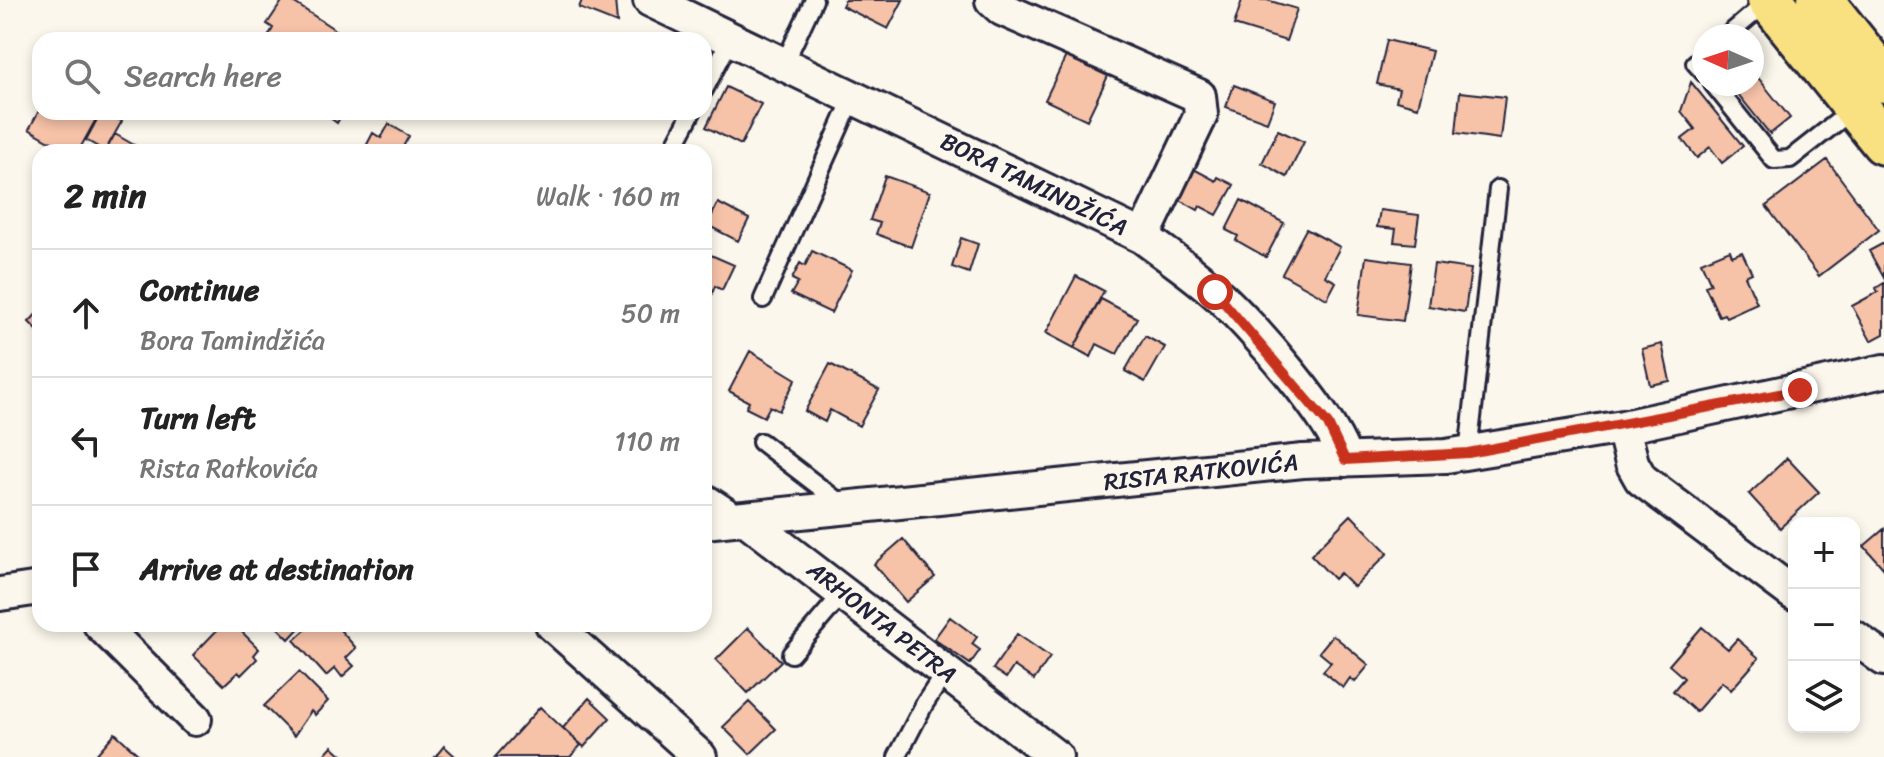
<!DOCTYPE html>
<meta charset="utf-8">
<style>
:root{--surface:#fff;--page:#f2f2f2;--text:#222;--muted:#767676;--line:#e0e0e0}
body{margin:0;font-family:Sriracha,sans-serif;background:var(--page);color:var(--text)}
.controls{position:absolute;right:24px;bottom:24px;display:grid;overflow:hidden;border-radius:16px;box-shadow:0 4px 12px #0003}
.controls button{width:72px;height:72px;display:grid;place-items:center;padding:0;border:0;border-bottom:2px solid var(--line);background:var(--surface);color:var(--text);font:40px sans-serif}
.compass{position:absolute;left:1692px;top:24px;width:72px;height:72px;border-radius:50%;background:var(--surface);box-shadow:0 4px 12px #0003;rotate:273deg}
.stop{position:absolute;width:24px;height:24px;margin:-18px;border:6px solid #c8321e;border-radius:50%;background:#fff}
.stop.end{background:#c8321e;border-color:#fff;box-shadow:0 2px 8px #0008}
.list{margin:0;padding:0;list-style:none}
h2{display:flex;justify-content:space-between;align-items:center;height:104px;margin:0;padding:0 32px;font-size:34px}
h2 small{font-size:26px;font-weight:400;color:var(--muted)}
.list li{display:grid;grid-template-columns:52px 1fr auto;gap:24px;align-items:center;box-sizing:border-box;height:128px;padding:0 32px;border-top:2px solid var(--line)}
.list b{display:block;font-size:30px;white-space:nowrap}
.list p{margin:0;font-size:26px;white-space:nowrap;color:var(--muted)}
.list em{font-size:26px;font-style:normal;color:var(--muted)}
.icon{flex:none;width:44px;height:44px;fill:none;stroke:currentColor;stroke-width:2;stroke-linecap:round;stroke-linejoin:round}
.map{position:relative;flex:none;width:1884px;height:757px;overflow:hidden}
.search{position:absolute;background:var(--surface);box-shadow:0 4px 12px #0003;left:32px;top:32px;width:680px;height:88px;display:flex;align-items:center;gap:20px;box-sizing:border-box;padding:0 28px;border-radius:24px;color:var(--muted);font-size:30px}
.panel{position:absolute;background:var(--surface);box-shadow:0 4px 12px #0003;left:32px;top:144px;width:680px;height:488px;border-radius:24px}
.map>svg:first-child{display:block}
.building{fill:#f6c2a8;stroke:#22223b;stroke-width:2}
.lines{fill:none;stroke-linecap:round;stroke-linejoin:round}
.service-casing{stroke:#22223b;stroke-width:22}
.minor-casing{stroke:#22223b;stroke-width:38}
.primary-casing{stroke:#22223b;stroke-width:50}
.service{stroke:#fbf7ec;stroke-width:16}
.minor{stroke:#fbf7ec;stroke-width:32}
.primary{stroke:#f9e181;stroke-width:44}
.route{stroke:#c8321e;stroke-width:10}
.labels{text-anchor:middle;stroke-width:7;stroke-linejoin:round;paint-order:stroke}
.street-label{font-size:24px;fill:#22223b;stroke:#fbf7ec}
</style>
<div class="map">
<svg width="1884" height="757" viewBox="0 0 1884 757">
<rect width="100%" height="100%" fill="#fbf7ec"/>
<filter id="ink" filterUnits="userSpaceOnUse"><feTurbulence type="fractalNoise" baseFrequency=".0125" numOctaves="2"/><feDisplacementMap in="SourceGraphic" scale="16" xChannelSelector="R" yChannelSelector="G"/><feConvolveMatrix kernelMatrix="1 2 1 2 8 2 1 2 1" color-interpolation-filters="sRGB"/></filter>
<g filter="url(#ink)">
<path class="building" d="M283,0h7l59,39 -73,1 -7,-5 4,-7 -6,-4z
M582,0h33l2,23 -38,-15z
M845,0h58l-15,29 -46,-23z
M1242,0h25l30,9 -11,32 -52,-16z
M1387,40l45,11 -14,56 -22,-6 3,-12 -22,-5z
M1066,56l42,20 -21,44 -42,-20z
M1752,70l38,48 -20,16 -40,-50h22z
M1691,82l52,64 -21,17 -12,-16 -13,11 -15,-19 13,-10 -14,-18z
M1234,85l41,16 -8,21 -41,-15z
M726,87l35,17 -20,41 -35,-18z
M1460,92l45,5 -5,42 -44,-6z
M40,109v3h60l-22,40h-9l-40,-23z
M101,112l21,9 -17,30 -19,-11z
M322,112h21l-6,11z
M389,124l20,12 -9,16h-37l10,-19 8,5z
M1278,130l26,12 -17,35 -25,-14z
M115,134l31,18h-41z
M1827,160l52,70 -60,46 -53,-70z
M1190,167l26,14 2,-4 16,8 -17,30 -17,-9 -2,4 -25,-14z
M885,176l45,16 -19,55 -35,-13 4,-11 -10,-3z
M1241,200l43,23 -18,34 -30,-17 2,-4 -12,-6z
M718,203l31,16 -11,22 -31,-16z
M1380,210l39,5 -4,29 -21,-2 2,-13 -19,-2z
M1306,229l34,18 -15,29 11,6 -9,17 -45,-25z
M961,238l17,6 -9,29 -17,-6z
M1884,243v35l-15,-27z
M1730,250l2,6 10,-4 10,21 -7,3 12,27 -31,14 -2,-3 -5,2 -14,-30 6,-2 -10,-22z
M812,251l40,19 -21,43 -40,-19 7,-12 -6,-3 8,-16 5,3z
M704,252l30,13 -12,25 -7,-4 -9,22z
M1366,257l45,6 -8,58 -45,-6z
M1434,264l37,5 -6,43 -37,-6z
M1076,276l28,15 -30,57 -28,-15z
M1884,283v51l-13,7 -19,-35 26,-14 -2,-4z
M1101,299l36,19 -20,36 -20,-10 -6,13 -17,-9z
M40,310v23l-11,-11z
M1145,336l20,11 -20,35 -20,-11z
M1662,344l8,37 -20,4 -8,-36z
M750,351l46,28 -17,32 -9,-5 -6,11 -18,-9 3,-6 -20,-11z
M830,364l49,26 -20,36 -29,-16 -5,12 -20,-11z
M1787,458l32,34 -39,36 -31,-34z
M1351,515l37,38 -34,34 -14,-14 -6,6 -23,-24z
M1884,529v40l-20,-23z
M903,539l32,38 -29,25 -32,-38z
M950,617l27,20 -5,7 8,6 -10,14 -36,-25z
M223,624h11l25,25 -5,6 3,4 -16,16 -3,-3 -14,13 -31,-30z
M274,624h29l-14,15z
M312,624h23l21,24 -10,10 8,8 -12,11 -7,-9 -9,8 -32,-36z
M1702,627l26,22 9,-10 22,19 -28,32 -9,-8 -26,30 -23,-21 11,-13 -15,-13z
M748,628l33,33 -33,32 -32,-33z
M1017,634l33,23 -16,23 -20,-14 -8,12 -13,-9z
M1333,635l36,30 -14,17 -5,-4 -7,10 -20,-17 8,-9 -12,-10z
M299,672l29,29 -13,14 -4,-4 -17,25 -30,-30z
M589,698l21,20 -26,29 -21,-19z
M749,702l27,27 -26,25 -27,-27z
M540,707l41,38 -11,12h-75z
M115,733l26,24h-47z
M332,746l12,11h-22z
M444,746l12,11h-21z"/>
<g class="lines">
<defs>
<path id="service" d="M1727,36l41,-35
M1704,55l-9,8 9,10
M784,64l30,-64
M1713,84l61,76 16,-1 65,-51
M704,90l27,-52
M671,152l21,-40
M763,299l90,-202
M761,442l82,63
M1468,453l30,-264
M704,491l38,25
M791,654l53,-62
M897,757l28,-54 21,-32"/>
<path id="minor" d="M650,0l493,237c25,19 51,36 74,57 32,28 120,128 128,166
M992,0l10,9 197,87 2,19 -58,122
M1623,427l9,36 9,16 153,115
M746,519l310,238
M704,522l599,-61 143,-5 177,-29 261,-56
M0,594l40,-6
M100,624l95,95
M552,624l148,133
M1854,637l30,22"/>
<path id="primary" d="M1770,0l114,142
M1820,0l64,80"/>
</defs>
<use href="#service" class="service-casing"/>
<use href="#minor" class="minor-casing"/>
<use href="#primary" class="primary-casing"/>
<use href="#service" class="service"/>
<use href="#minor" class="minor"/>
<use href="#primary" class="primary"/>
</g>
</g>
<g class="lines" filter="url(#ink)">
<path class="route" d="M1215,292l113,132 17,36 123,-7 332,-63"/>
</g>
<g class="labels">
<g class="street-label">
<text transform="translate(1034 184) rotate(26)" y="8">BORA TAMINDŽIĆA</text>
<text transform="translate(1201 472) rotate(-6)" y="8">RISTA RATKOVIĆA</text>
<text transform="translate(882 622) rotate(38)" y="8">ARHONTA PETRA</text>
</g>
</g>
</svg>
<div class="controls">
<button>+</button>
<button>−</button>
<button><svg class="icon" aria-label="layers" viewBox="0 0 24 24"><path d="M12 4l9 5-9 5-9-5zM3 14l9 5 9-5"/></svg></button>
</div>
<svg class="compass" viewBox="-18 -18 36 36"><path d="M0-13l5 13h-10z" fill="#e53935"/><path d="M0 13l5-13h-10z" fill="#767676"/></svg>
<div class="stop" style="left:1215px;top:292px"></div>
<div class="stop end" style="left:1800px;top:390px"></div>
<div class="search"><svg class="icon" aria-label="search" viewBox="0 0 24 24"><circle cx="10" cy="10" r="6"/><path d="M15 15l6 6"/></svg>Search here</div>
<section class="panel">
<h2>2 min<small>Walk · 160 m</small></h2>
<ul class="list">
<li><svg class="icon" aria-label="ahead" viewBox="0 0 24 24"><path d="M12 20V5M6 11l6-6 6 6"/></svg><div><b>Continue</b><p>Bora Tamindžića</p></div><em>50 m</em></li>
<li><svg class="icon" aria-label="left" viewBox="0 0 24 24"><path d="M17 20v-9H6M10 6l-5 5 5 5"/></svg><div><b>Turn left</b><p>Rista Ratkovića</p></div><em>110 m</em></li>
<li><svg class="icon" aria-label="arrive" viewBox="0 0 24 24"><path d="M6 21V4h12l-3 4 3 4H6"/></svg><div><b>Arrive at destination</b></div></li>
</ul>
</section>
</div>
